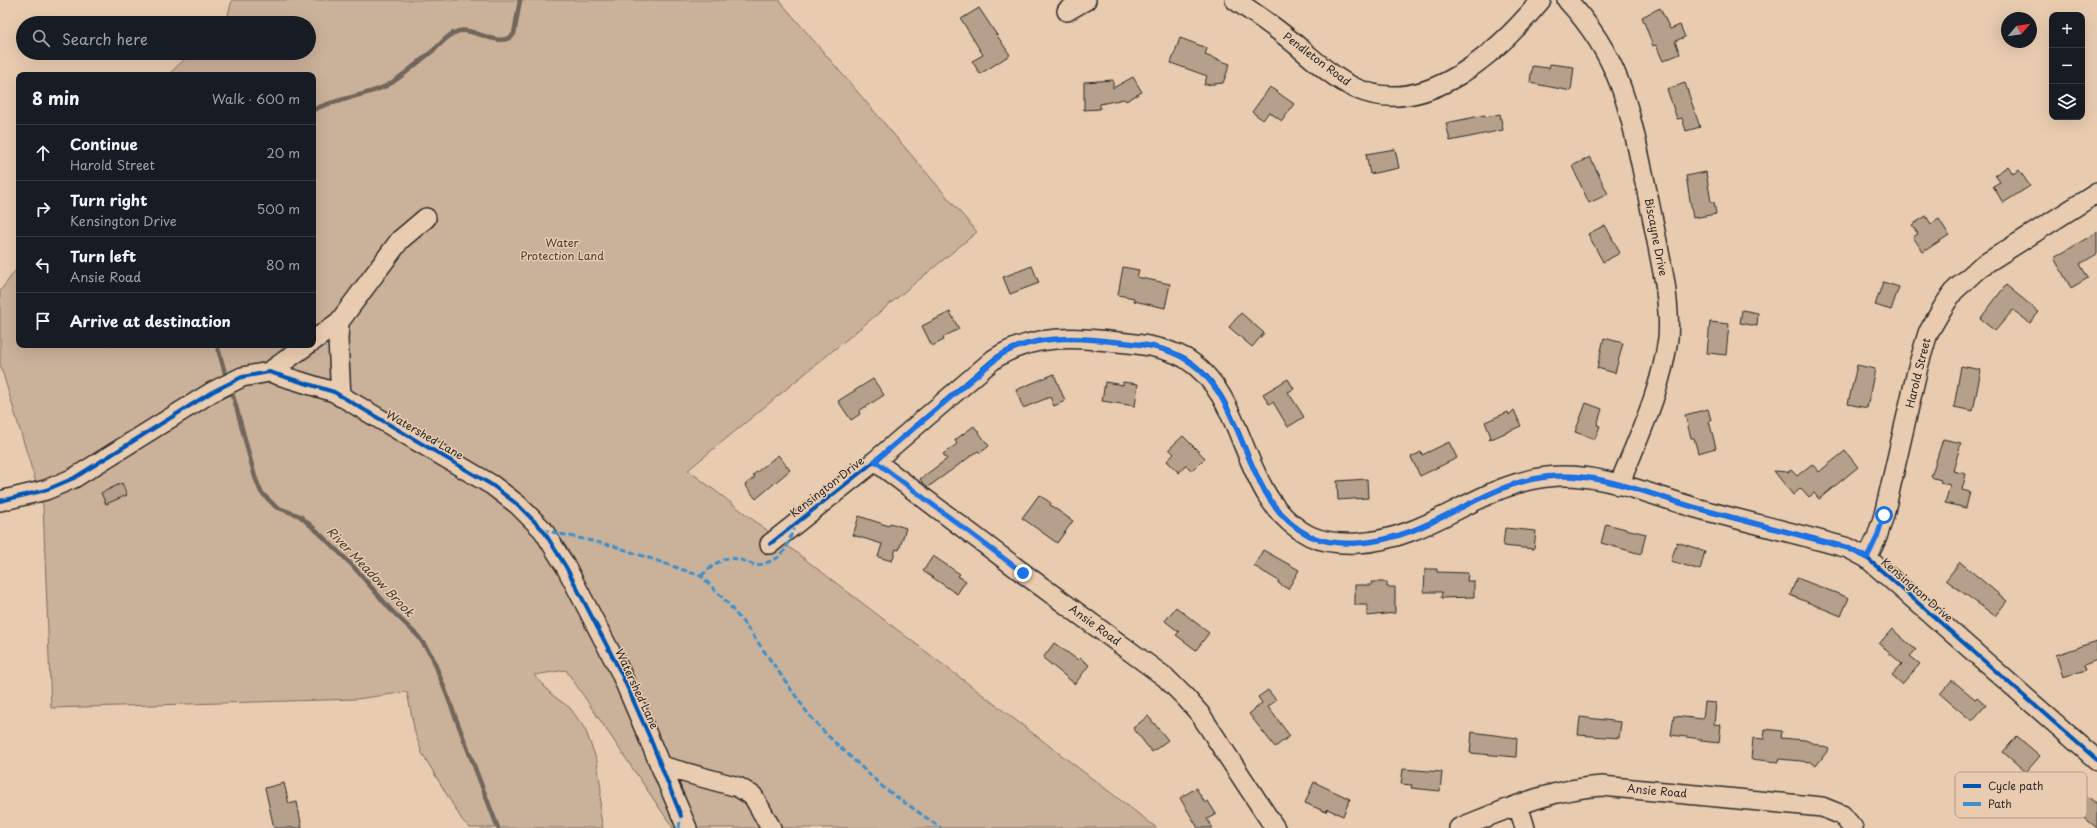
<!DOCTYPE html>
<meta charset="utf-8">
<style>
:root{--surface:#171b24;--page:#242831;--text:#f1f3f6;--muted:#9ea1a6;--line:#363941}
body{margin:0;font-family:"Playpen Sans",sans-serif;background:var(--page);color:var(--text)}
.controls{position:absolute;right:12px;top:12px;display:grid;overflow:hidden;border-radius:8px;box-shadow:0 4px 16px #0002}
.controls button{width:36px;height:36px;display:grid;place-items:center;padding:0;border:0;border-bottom:1px solid var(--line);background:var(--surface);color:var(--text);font:20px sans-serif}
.compass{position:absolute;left:2001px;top:12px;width:36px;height:36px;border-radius:50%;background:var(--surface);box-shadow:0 4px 16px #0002;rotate:61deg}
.stop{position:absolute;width:12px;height:12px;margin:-9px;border:3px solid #1a73e8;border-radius:50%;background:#fff}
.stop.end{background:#1a73e8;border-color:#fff;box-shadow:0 1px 4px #0008}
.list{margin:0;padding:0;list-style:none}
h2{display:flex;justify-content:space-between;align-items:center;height:52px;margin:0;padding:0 16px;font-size:17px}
h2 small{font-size:13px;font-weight:400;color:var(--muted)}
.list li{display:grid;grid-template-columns:26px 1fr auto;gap:12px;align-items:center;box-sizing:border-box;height:56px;padding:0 16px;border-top:1px solid var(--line)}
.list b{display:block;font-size:15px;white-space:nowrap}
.list p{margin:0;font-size:13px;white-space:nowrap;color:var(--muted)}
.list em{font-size:13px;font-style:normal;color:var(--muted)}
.icon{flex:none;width:22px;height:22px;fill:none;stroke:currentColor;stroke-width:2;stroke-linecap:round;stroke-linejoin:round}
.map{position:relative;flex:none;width:2097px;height:828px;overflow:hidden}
.search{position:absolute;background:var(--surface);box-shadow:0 4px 16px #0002;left:16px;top:16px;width:300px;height:44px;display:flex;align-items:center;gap:10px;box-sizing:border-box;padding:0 14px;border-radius:22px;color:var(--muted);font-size:15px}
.panel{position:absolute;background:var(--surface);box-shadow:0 4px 16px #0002;left:16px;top:72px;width:300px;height:276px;border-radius:8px}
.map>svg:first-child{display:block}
.green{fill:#cab19a;stroke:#7a6e62}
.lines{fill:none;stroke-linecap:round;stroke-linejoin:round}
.stream{stroke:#70665b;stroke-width:4.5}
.building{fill:#b4a08b;stroke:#2b2b2b}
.minor-casing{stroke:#2b2b2b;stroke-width:22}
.minor{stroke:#e9ccb0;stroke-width:19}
.quiet{stroke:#3b90cd;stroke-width:3;stroke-dasharray:6 3;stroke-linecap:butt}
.cycleway-casing{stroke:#e9ccb0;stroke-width:6}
.cycleway{stroke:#0057b8;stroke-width:4}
.route{stroke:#1a73e8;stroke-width:5}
.labels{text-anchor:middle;stroke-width:3;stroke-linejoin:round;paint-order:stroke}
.street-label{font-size:11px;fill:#2b2b2b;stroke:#e9ccb0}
.park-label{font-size:11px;fill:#433f3c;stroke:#e9ccb0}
.water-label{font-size:12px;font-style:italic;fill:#423f3b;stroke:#e9ccb0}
.key{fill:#e9ccb0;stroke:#b09c88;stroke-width:1}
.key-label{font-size:11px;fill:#2b2b2b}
</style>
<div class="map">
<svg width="2097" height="828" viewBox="0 0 2097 828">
<rect width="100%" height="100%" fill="#e9ccb0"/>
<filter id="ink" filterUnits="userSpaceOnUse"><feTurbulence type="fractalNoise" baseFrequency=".025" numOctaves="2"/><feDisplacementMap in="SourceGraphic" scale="8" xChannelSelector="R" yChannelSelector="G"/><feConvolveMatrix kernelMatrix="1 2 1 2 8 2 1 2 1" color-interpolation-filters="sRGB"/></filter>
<g filter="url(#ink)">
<path class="green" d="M232,0h547l198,232 -289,238 469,358h-484l-107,-158 -32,5 17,19 19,14 15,21 12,32 4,28 -1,24 3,15h-133l-8,-8 -40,-67 -7,-20 -8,-41 -50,7 -306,9 -8,-202 -43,-142v-73l19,-25v79h294v-270h-145l23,-22h118v-30h-87l5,-4z"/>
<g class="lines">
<path class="stream" d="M313,110c23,-12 50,-13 73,-24 15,-8 30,-22 44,-33 10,-7 17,-19 29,-22 15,-4 41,19 55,3l6,-34
M217,345l10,35
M230,387l6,19 19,71 6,15 15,15 24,9 18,16 35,34 38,44 27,26 14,20 66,172"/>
</g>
<path class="building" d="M979,8l31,47 -30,19 -8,-13 11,-6 -22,-36z
M1660,8l10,21 10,-4 5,12 -10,4 5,13 -17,7 -7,-16 -3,1 -11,-29z
M1180,38l27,10 -2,7 25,9 -7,19 -19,2 3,-9 -36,-13z
M1550,64l24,3 -3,24 -41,-8 2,-17 17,2z
M1133,77l9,15 -16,9 -2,-2 -24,5v5l-16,1v-28l29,-2v8z
M1685,83l15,44 -14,4 -4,-13 -5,1 -10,-30z
M1270,87l24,17 -12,17 -13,-9 -6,8 -11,-8z
M1500,114l3,16 -53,11 -4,-18 39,-8v2z
M1395,149l4,19 -29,6 -4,-20z
M1590,157l18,37 -19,9 -17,-37z
M2008,166l5,8 6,-4 11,16 -27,17 -10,-17 7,-4 -5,-7z
M1706,172l5,30h3l2,12 -23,4 -7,-42z
M1926,216l5,8 8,-5 10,16 -26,17 -10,-15 5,-3 -6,-9z
M1605,225l15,28 -17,9 -15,-28z
M2097,232v22l-17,10 8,14 -17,10 -17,-30z
M1032,266l7,17 -29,11 -7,-17z
M1123,267l16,3 -2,7 33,7 -5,24 -31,-7v-3l-16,-3z
M1883,282l16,5 -8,23 -16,-5z
M2006,285l33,27 -9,11 -17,-13 -18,21 -15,-12z
M1742,310l16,3 -1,13 -17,-3z
M950,312l9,17 -16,8 1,3 -12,6 -10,-20z
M1241,313l23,20 -12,14 -23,-20z
M1710,322l19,2 -3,31 -19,-2z
M1604,338l19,5 -8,30 -18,-5z
M1857,365l18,4 -8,39 -19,-4z
M1961,366l20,4 -8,41 -19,-4z
M1054,374l11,27 -11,5 -4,-9 -27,11 -7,-18z
M873,379l11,16 -25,16 1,3 -9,6 -13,-19z
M1288,379l6,10 -6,3 16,25 -16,10 -15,-25 -4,2 -6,-10z
M1105,382l18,3v-3l15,2 -3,22 -33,-5z
M1586,403l16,6 -5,16 3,1 -5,13 -20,-7z
M1708,409l3,11 -2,1 7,27 -18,5 -4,-15h-3l-6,-23z
M1514,410l7,16 -32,14 2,-3 -6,-15 23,-10 1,3z
M974,426l15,20 -9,7 -2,-2 -50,36 -5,-4 -3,-4 27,-20 -4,-5 14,-10 -2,-4z
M1183,436l22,22 -13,13 -6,-6 -7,8 -12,-12 7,-7 -5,-5z
M1943,439l18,4 -8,28 13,3 -4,16 8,2 -4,16 -21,-5 5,-18 -10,-2 1,-3 -10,-3z
M1449,442l8,16 -37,18 -9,-19 10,-5 1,3z
M1845,451l13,16 -39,32 -5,-6 -5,4 -8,-9 -8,7 -19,-24 14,1 3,-2 6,6 15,-12 7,8z
M778,455l12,15 -34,29 -11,-14 10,-8 -2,-2z
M1367,479l1,19 -30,2 -1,-19z
M122,483l5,12 -21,9 -5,-11z
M1039,495l12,8 -1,2 23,16 -16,22 -35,-25z
M859,516l30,10 1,-3 16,5 -7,22 -3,-1 -4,12 -14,-4 4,-13 -29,-9z
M1606,524l40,10 -5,20 -40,-11z
M1505,528l31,3 -2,18 -31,-3z
M1677,542l28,9 -5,19 -29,-9z
M1263,550l36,20 -11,19 -10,-6 1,-2 -25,-15z
M933,556l27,18 -2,2 8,5 -9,13 -34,-23z
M1960,562l47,39 -12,15 -49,-36z
M1425,569h12v3l31,1 -1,8h7v16l-33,1 1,-6h-18z
M1797,578l52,20 -8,18 -51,-21z
M1371,582h16v5h8v26l-28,3v-11h-12v-20h17z
M1176,607l33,26 -13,17 -20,-15 3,-3 -14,-11z
M1892,629l24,21 -6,6 10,8 -18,20 -10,-9 10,-11 -23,-20z
M2097,641v19l-13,5 2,5 -23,7 -7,-22z
M1054,643l24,17 2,-2 9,7 -14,19 -32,-26z
M1952,680l23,19 2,-2 9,8 -14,16 -32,-27z
M1268,690l8,10 -8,7 22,29 -15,11 -26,-33 13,-11 -4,-6z
M1705,702l11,1 -2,21 7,1 -2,18 -18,-2v-2l-30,-4 3,-19 29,3z
M1148,716l20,24 -16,12 -19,-24z
M1580,717l41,5 -2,16 -41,-3z
M1765,729l17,2 -1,7 24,2 24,9 -13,17 -5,-4 -32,-3 -1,3 -27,-3 2,-21 11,1z
M1472,732l45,6 -1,19 -46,-4z
M2017,736l23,20 -14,16 -23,-20z
M1403,769l39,3 -2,19 -29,-3 1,-3 -11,-1z
M1314,782l36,17 -7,17 -16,-7 -1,3 -21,-9z
M284,783l5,21 8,-2 5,26h-28l-9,-40z
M1196,788l9,15 3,-2 8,13 -9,5 6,9h-15l-18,-30z
M2083,793l14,11v24l-26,-21z"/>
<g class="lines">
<defs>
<path id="minor" d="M1235,0c19,13 37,25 54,39 21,17 42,38 66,49 71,32 145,-38 186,-88
M1567,0c51,55 61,102 76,173 8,36 15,73 22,110 2,18 5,37 3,55 -6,51 -30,100 -49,147
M1067,11l19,-11
M313,341l26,-19
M269,372l38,-27
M341,397l-3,-57 1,-18 61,-82 26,-22
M875,461l148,112 142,104 21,21 14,16 75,114
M0,501l46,-11 28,-12 138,-86 30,-15 27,-5 65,20 158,93 26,20 25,25 23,37 54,104 67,157
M770,544l105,-83 119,-102c31,-21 68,-23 104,-19 29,3 61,4 87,18 65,39 53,142 125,178 16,7 31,8 48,7 72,-4 122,-59 189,-66 51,-6 101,17 149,31 51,14 102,26 152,40l19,10 230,202
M1867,558l10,-21 7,-22 34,-148 10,-34 14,-24 11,-17 27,-25 117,-74
M661,766l77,21 15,9 18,32
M1518,805l7,23
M1459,828c48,-19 92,-39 143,-42l220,21 20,8 11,13"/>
</defs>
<use href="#minor" class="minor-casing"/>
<use href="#minor" class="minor"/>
<path class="quiet" d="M543,530l71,16 87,30 23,23 26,32 59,84 19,21 56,52 57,40
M701,576c23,-20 26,-23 55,-10 28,-8 28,-11 38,-39
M679,828l2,-12"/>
<defs>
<path id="cycleway" d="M0,501l46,-11 28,-12 138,-86 30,-15 27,-5 65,20 158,93 26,20 25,25 23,37 54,104 30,67 31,78
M770,544l105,-83 119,-102c31,-21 68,-23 104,-19 29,3 61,4 87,18 65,39 53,142 125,178 16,7 31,8 48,7 72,-4 122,-59 189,-66 51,-6 101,17 149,31 51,14 102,26 152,40l19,10 230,202"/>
</defs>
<use href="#cycleway" class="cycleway-casing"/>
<use href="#cycleway" class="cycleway"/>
</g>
</g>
<g class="lines" filter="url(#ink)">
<path class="route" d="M1023,573l-148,-112 127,-107c31,-18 69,-17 104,-13 22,2 47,3 67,12 78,33 62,146 137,183 16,7 31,8 48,7 72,-4 121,-58 187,-66 53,-6 103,17 152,31 51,14 101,27 151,40l19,10 10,-21 7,-22"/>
</g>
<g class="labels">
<g class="street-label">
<text transform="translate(1317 59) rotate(37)" y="4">Pendleton Road</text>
<text transform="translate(1656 237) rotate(79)" y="4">Biscayne Drive</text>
<text transform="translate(1918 373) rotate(-76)" y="4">Harold Street</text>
<text transform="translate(425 435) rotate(30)" y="4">Watershed Lane</text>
<text transform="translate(827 487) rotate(-38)" y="4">Kensington Drive</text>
<text transform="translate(1917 590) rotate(41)" y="4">Kensington Drive</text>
<text transform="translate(1095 625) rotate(36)" y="4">Ansie Road</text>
<text transform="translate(637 689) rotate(65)" y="4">Watershed Lane</text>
<text transform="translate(1657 791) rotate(5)" y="4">Ansie Road</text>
</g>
<g class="park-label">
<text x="562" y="247">Water<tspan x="562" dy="13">Protection Land</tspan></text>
</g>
<g class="water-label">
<text transform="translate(370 572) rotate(46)" y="4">River Meadow Brook</text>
</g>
</g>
<rect x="1955" y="772" width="132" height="46" rx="6" class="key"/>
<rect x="1963" y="784" width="18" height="4" fill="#0057b8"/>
<rect x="1963" y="802" width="18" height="4" fill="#3b90cd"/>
<g class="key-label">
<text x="1988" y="790">Cycle path</text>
<text x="1988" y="808">Path</text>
</g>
</svg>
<div class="controls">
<button>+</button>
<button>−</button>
<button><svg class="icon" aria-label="layers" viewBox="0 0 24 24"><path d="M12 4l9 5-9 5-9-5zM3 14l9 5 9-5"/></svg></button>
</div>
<svg class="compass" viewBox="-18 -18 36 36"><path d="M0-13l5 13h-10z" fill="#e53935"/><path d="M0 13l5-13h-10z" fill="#9ea1a6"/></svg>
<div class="stop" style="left:1884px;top:515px"></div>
<div class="stop end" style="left:1023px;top:573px"></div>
<div class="search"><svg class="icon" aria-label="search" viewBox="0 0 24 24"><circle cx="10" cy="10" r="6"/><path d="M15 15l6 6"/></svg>Search here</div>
<section class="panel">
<h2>8 min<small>Walk · 600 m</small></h2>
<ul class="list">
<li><svg class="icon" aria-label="ahead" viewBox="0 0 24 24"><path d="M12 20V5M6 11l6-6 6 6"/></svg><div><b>Continue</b><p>Harold Street</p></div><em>20 m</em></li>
<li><svg class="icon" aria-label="right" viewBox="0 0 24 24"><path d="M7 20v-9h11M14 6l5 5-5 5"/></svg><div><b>Turn right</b><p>Kensington Drive</p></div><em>500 m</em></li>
<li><svg class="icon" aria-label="left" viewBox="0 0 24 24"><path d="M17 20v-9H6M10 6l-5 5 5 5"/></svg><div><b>Turn left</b><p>Ansie Road</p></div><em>80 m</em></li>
<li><svg class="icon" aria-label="arrive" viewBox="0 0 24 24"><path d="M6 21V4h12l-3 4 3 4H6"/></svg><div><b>Arrive at destination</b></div></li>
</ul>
</section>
</div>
